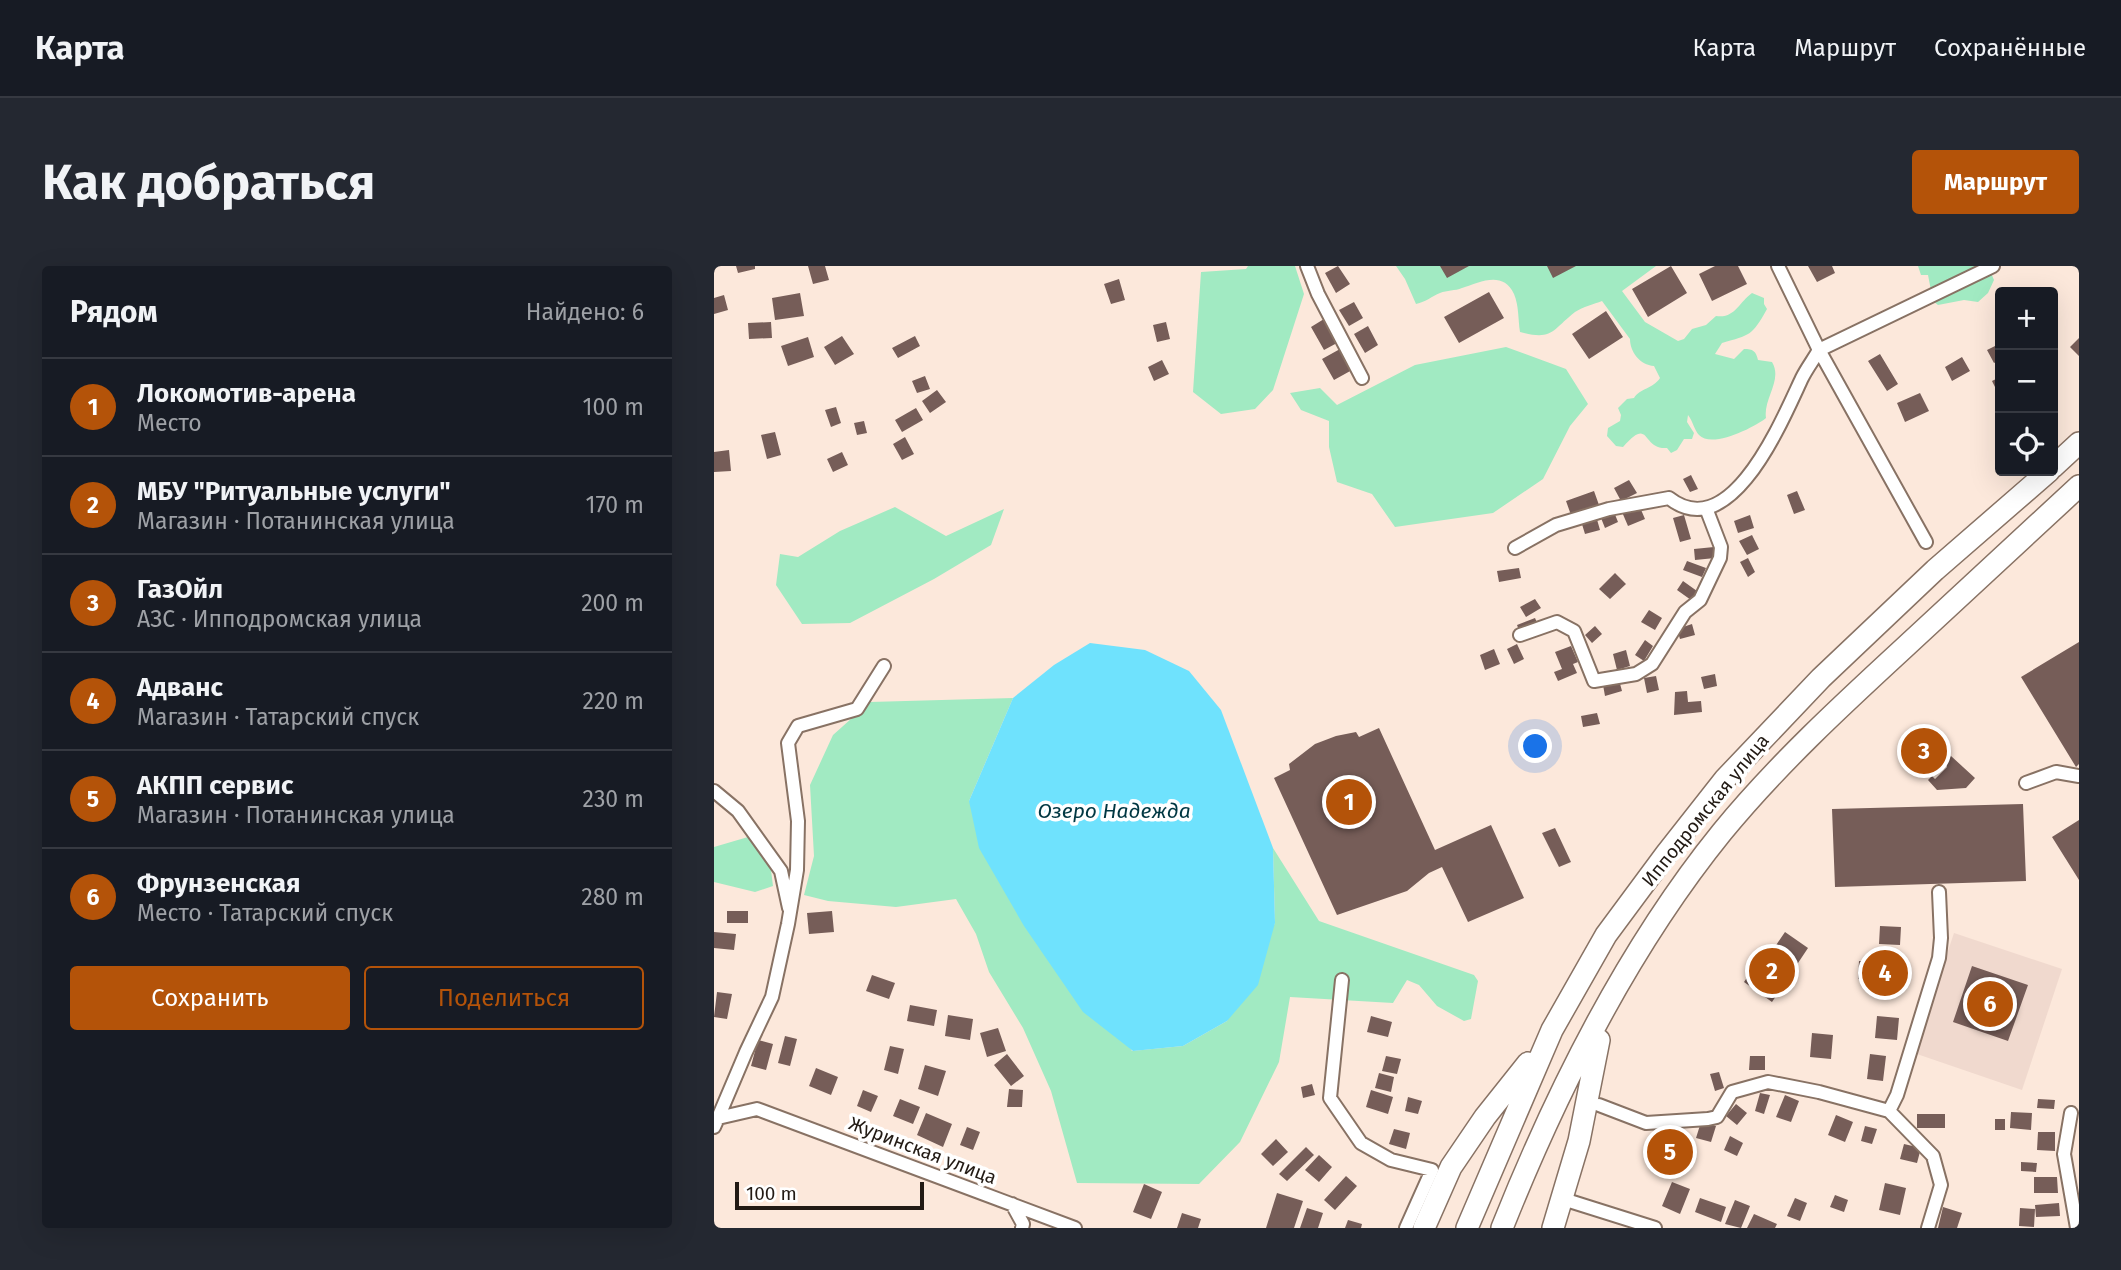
<!DOCTYPE html>
<html lang="ru">
<meta charset="utf-8">
<style>
:root{--surface:#171b24;--page:#242831;--text:#f1f3f6;--muted:#9ea1a6;--line:#363941;--accent:#b45309}
body{margin:0;font-family:"Fira Sans",sans-serif;background:var(--page);color:var(--text)}
.controls{position:absolute;right:21px;top:21px;display:grid;overflow:hidden;border-radius:7px;box-shadow:0 7px 28px #0002}
.controls button{width:63px;height:63px;display:grid;place-items:center;padding:0;border:0;border-bottom:2px solid var(--line);background:var(--surface);color:var(--text);font:35px sans-serif}
.scale{position:absolute;left:21px;bottom:18px;width:189px;box-sizing:border-box;padding-left:7px;border:4px solid #221a14;border-top:0;font-size:19px;line-height:24px;white-space:nowrap;color:#221a14;-webkit-text-stroke:5px #fff;paint-order:stroke}
.you{position:absolute;left:822px;top:481px;width:24px;height:24px;margin:-18px;border:5px solid #fff;border-radius:50%;background:#1a73e8;box-shadow:0 0 0 10px #1a73e833}
.badge{display:grid;place-items:center;width:46px;height:46px;border-radius:50%;background:var(--accent);color:#fff;font-size:23px;font-weight:700}
.pin{position:absolute;translate:-50% -50%;border:4px solid #fff;box-shadow:0 2px 7px #0006}
.list{margin:0;padding:0;list-style:none}
h2{display:flex;justify-content:space-between;align-items:center;height:91px;margin:0;padding:0 28px;font-size:30px}
h2 small{font-size:23px;font-weight:400;color:var(--muted)}
.list li{display:grid;grid-template-columns:46px 1fr auto;gap:21px;align-items:center;box-sizing:border-box;height:98px;padding:0 28px;border-top:2px solid var(--line)}
.list b{display:block;font-size:26px;white-space:nowrap}
.list p{margin:0;font-size:23px;white-space:nowrap;color:var(--muted)}
.list em{font-size:23px;font-style:normal;color:var(--muted)}
.actions{display:flex;gap:14px;padding:21px 28px}
.actions a{flex:1;padding:16px 0;border:2px solid var(--accent);border-radius:7px;text-align:center;font-size:24px;color:var(--accent)}
.actions .main{background:var(--accent);color:#fff}
.icon{flex:none;width:38px;height:38px;fill:none;stroke:currentColor;stroke-width:2;stroke-linecap:round;stroke-linejoin:round}
.map{position:relative;flex:none;width:1365px;height:962px;overflow:hidden;border-radius:7px}
header{display:flex;align-items:center;gap:42px;box-sizing:border-box;height:98px;padding:0 35px;background:var(--surface);border-bottom:2px solid var(--line)}
header strong{font-size:33px}
nav{display:flex;gap:38px;margin-inline-start:auto;font-size:24px}
.intro{display:flex;align-items:center;justify-content:space-between;box-sizing:border-box;height:168px;padding:0 42px}
h1{margin:0;font-size:49px}
.button{padding:18px 32px;border-radius:7px;background:var(--accent);color:#fff;font-size:24px;font-weight:700}
main{display:flex;gap:42px;padding:0 42px}
aside{flex:1;background:var(--surface);border-radius:7px;box-shadow:0 7px 28px #0002}
.map>svg:first-child{display:block}
.industrial{fill:#f0d9ce}
.green{fill:#a1eac2}
.water{fill:#6fe2fd}
.building{fill:#765d58}
.lines{fill:none;stroke-linecap:round;stroke-linejoin:round}
.minor-casing{stroke:#887264;stroke-width:16}
.trunk-casing{stroke:#887264;stroke-width:24}
.minor{stroke:#fff;stroke-width:12}
.trunk{stroke:#fff;stroke-width:21}
.labels{text-anchor:middle;stroke-width:7;stroke-linejoin:round;paint-order:stroke}
.street-label{font-size:19px;fill:#221a14;stroke:#fff}
.water-label{font-size:21px;font-style:italic;fill:#003742;stroke:#fff}
</style>
<header>
<strong>Карта</strong>
<nav><a>Карта</a><a>Маршрут</a><a>Сохранённые</a></nav>
</header>
<div class="intro"><h1>Как добраться</h1><a class="button">Маршрут</a></div>
<main>
<aside>
<h2>Рядом<small>Найдено: 6</small></h2>
<ul class="list">
<li><span class="badge">1</span><div><b>Локомотив-арена</b><p>Место</p></div><em>100 m</em></li>
<li><span class="badge">2</span><div><b>МБУ &quot;Ритуальные услуги&quot;</b><p>Магазин · Потанинская улица</p></div><em>170 m</em></li>
<li><span class="badge">3</span><div><b>ГазОйл</b><p>АЗС · Ипподромская улица</p></div><em>200 m</em></li>
<li><span class="badge">4</span><div><b>Адванс</b><p>Магазин · Татарский спуск</p></div><em>220 m</em></li>
<li><span class="badge">5</span><div><b>АКПП сервис</b><p>Магазин · Потанинская улица</p></div><em>230 m</em></li>
<li><span class="badge">6</span><div><b>Фрунзенская</b><p>Место · Татарский спуск</p></div><em>280 m</em></li>
</ul>
<div class="actions"><a class="main">Сохранить</a><a>Поделиться</a></div>
</aside>
<div class="map">
<svg width="1365" height="962" viewBox="0 0 1365 962">
<rect width="100%" height="100%" fill="#fce8db"/>
<path class="industrial" d="M1240,667l108,36 -40,121 -108,-37z"/>
<path class="green" d="M534,0h47l9,28 -31,96 -18,19 -34,5 -28,-22 8,-120 45,-3z
M682,0h260l-34,25 23,31 33,19 6,-2 8,-10 14,-4 10,-9c19,3 23,-14 36,-23l12,5v6l3,5c-15,27 -17,26 -45,34l-7,11 19,5 10,-10c9,0 12,2 14,11l14,2c11,18 -9,37 -6,56 -11,9 -54,31 -67,17 -5,-5 -6,-14 -11,-20l-1,7 7,11 -2,6h-8l-7,11 -6,3 -4,-5c-26,2 -16,-33 -44,-1l-7,-1 -9,-10 1,-8 12,-7 1,-6 -3,-7 9,-9 7,-1c6,-10 19,-9 26,-20l-6,-12c-14,-1 -24,-14 -24,-27l-28,-38c-8,3 -19,6 -27,11 -23,18 -22,29 -55,20 -2,-13 -1,-26 -6,-38 -11,-24 -34,-12 -52,-6 -7,3 -15,2 -22,5 -8,3 -14,9 -24,11l-11,-25z
M1204,0h70l6,14 -6,13 -10,9 -14,-2 -26,5 -5,-4 -5,-26h-7z
M792,81l60,22 22,35 -18,22 -27,53 -50,34 -98,14 -23,-33 -35,-12 -8,-35v-26l-28,-11 -11,-17 30,-5 17,17 78,-40z
M181,241l51,29 58,-27 -13,36 -57,34 -84,44 -48,1 -26,-39 4,-31 18,3 42,-26z
M299,432l-44,103 163,250 51,-5 44,-25 48,-98 -2,-75 46,73 155,54 4,6 -7,38 -7,2 -27,-15 -18,-21 -12,-5 -14,23 -103,-6 -11,65 -39,80 -41,42 -122,-1 -26,-92 -28,-63 -34,-56 -13,-38 -20,-35 -60,8 -68,-6 -24,-6 10,-39 -4,-71 23,-50 37,-33z
M34,571l23,33 2,16 -18,6 -41,-10v-35z"/>
<path class="water" d="M376,377l55,7 44,21 32,39 52,138 2,75 -17,62 -31,36 -44,25 -50,5 -50,-39 -59,-86 -45,-78 -10,-47 44,-103 41,-33z"/>
<path class="building" d="M22,0h19v3l-17,4z
M94,0h17l4,14 -16,4z
M624,0l12,18 -14,9 -11,-20z
M726,0h29l-22,12z
M833,0h29l-23,12z
M957,0l16,27 -39,24 -16,-28z
M1001,0h23l9,18 -35,17 -13,-27z
M1094,0h24l3,7 -18,9z
M405,13l6,21 -14,4 -7,-20z
M775,26l15,26 -45,25 -15,-26z
M86,27l4,23 -29,4 -3,-22z
M10,29l4,15 -14,4v-16z
M640,36l9,16 -14,8 -10,-16z
M892,45l17,26 -34,22 -17,-25z
M610,53l13,24 -13,7 -13,-23z
M57,56l1,16 -23,1 -1,-16z
M452,56l4,17 -13,3 -4,-17z
M654,60l10,19 -13,8 -11,-19z
M128,70l12,18 -19,11 -11,-18z
M201,70l5,10 -22,12 -6,-10z
M94,71l6,20 -26,9 -7,-20z
M1365,72v18l-9,-9z
M1283,79l3,6v9l-6,3 -7,-13z
M626,83l12,21 -18,10 -12,-21z
M1166,88l18,30 -11,7 -19,-30z
M1248,91l8,14 -18,10 -7,-14z
M448,94l7,14 -15,7 -6,-14z
M211,110l5,13 -13,4 -5,-12z
M1286,111v20l-8,-16z
M223,124l9,12 -16,11 -8,-12z
M1206,127l9,18 -24,11 -8,-19z
M122,141l5,16 -10,4 -6,-17z
M202,142l7,12 -21,12 -7,-12z
M150,155l3,12 -10,2 -3,-12z
M61,166l6,23 -14,4 -6,-24z
M191,171l9,17 -12,6 -9,-16z
M15,184l2,21 -17,1v-20z
M128,186l6,13 -15,7 -6,-13z
M977,209l7,14 -8,3 -7,-13z
M915,214l8,13 -16,8 -7,-13z
M880,225l5,14 -28,10 -5,-14z
M1083,225l8,19 -11,4 -7,-19z
M925,239l6,14 -17,7 -6,-14z
M900,246l4,10 -13,6 -4,-10z
M970,249l7,24 -11,3 -7,-24z
M1036,249l4,13 -16,5 -4,-12z
M882,250l4,14 -15,4 -4,-13z
M1038,269l7,14 -12,6 -8,-14z
M1000,281l1,11 -20,2 -1,-11z
M1034,292l7,14 -7,5 -8,-15z
M973,295l19,7 -4,9 -19,-7z
M805,302l2,10 -22,4 -2,-11z
M901,307l11,11 -16,15 -11,-10z
M969,315l14,10 -6,9 -14,-10z
M821,333l6,9 -15,9 -6,-10z
M935,344l13,8 -7,12 -14,-8z
M821,352l3,7 -18,8 -3,-8z
M978,358l3,11 -15,4 -3,-10z
M881,360l7,8 -10,9 -7,-8z
M931,374l8,6 -9,15 -9,-6z
M1365,376v122l-3,3 -55,-90z
M803,378l7,15 -10,5 -7,-15z
M857,380l7,16 -5,2 4,9 -19,8 -4,-9 8,-3 -7,-17z
M780,383l6,15 -15,6 -5,-15z
M912,384l4,16 -13,4 -4,-16z
M1001,408l2,12 -13,3 -3,-12z
M942,410l3,14 -12,3 -3,-15z
M905,414l3,11 -17,5 -2,-11z
M973,425l1,11 13,-1 1,11 -28,3 1,-23z
M883,447l3,11 -17,3 -2,-11z
M665,462l56,122 56,-25 33,73 -56,24 -26,-55 -13,6 -22,18 -70,24 -63,-137 16,-8 -1,-6 26,-20 21,-8 20,-4 3,5z
M1237,490l24,22 -9,10 -29,2 -9,-10 4,-4 3,3 12,-12 -2,-5z
M1309,538l3,77 -191,6 -3,-78z
M1365,554v60l-27,-43z
M841,562l16,34 -12,5 -17,-34z
M13,645h21v12h-21z
M118,645l2,21 -25,2 -2,-21z
M1166,660l21,1 -1,18 -21,-1z
M0,666l22,2 -2,16 -20,-2z
M1071,666l23,16 -36,54 -28,-20 17,-25 5,3z
M1145,695h11l-1,19 -11,-1z
M1168,698l16,2 -2,13 -15,-2z
M1258,700l56,19 -20,56 -55,-19z
M158,709l23,8 -6,16 -23,-8z
M3,726l15,2 -5,25 -13,-2z
M196,739l27,5 -3,16 -27,-5z
M234,749l25,4 -3,21 -25,-4z
M657,750l21,6 -4,15 -21,-5z
M1163,750l22,2 -2,22 -22,-2z
M284,762l8,23 -19,6 -7,-24z
M1098,767l21,2 -2,24 -21,-2z
M71,770l12,3 -7,27 -12,-3z
M44,774l15,4 -7,26 -15,-4z
M176,780l14,3 -6,25 -14,-4z
M293,788l17,22 -13,10 -17,-21z
M1156,788l16,2 -3,25 -16,-2z
M672,790l15,3 -4,15 -15,-3z
M1036,790h15v14h-16z
M211,799l21,6 -8,25 -20,-7z
M102,802l22,9 -7,18 -22,-9z
M1005,806l5,16 -9,3 -5,-17z
M665,807l15,4 -3,15 -16,-4z
M598,818l3,11 -12,3 -2,-11z
M295,823l14,1 -1,17h-15z
M149,824l15,6 -7,16 -14,-6z
M657,824l22,7 -5,17 -22,-7z
M1046,827l10,2 -6,19 -9,-3z
M1071,829l14,6 -8,21 -15,-5z
M694,831l14,4 -4,13 -13,-3z
M186,833l20,8 -7,17 -20,-8z
M1324,833l17,1 -1,9 -17,-1z
M1022,838l11,9 -10,12 -11,-9z
M1297,846l21,1 -1,17 -21,-2z
M212,847l26,11 -9,23 -26,-12z
M1203,848h28v14h-28z
M1122,849l17,7 -8,20 -17,-7z
M1281,853h10v11h-10z
M987,856l15,4 -5,16 -15,-4z
M1151,860l12,3 -5,15 -11,-3z
M253,861l13,5 -7,18 -13,-5z
M680,863l16,4 -4,16 -17,-5z
M1324,866h17v19l-18,-1z
M1016,870l13,7 -6,13 -13,-6z
M562,873l12,13 -15,14 -12,-12z
M947,877l24,11 -7,15 -24,-11z
M1190,878l17,4 -4,15 -17,-4z
M592,881l8,8 -27,26 -8,-7z
M605,889l13,12 -13,15 -14,-12z
M1307,896l16,1 -1,9 -15,-1z
M632,910l11,10 -22,24 -11,-10z
M1320,911h23l1,16h-24z
M958,916l18,7 -10,25 -18,-8z
M1171,917l21,5 -6,27 -21,-5z
M430,918l18,8 -11,27 -18,-7z
M563,927l26,8 -9,27h-28z
M1121,929l13,5 -4,12 -14,-5z
M986,932l26,9 -5,15 -26,-10z
M1081,932l12,5 -7,18 -13,-5z
M1021,934l15,6 -9,22 -16,-4z
M1345,937l1,13 -24,1 -1,-12z
M1229,941l19,6 -5,15h-19z
M593,942l16,5 -5,15h-18z
M1306,942l15,1 -1,18 -15,-1z
M468,947l19,6 -3,9h-21z
M1040,948l23,10 -2,4h-28z
M634,954l14,4 -1,4h-16z"/>
<g class="lines">
<defs>
<path id="minor" d="M593,0l11,28 44,84
M1064,0l41,84 107,192
M801,282l41,-23 53,-16 60,-11c62,49 114,-80 133,-120 5,-10 12,-19 17,-28l174,-84
M806,369l37,-13 17,9 20,50 42,-7 16,-10 33,-52 15,-12 20,-42 1,-11 -15,-39
M1312,517l30,-11 23,4
M0,525l24,20 43,60 8,37
M628,714l-12,118 31,45 30,17 41,10 -26,58
M885,839l47,18 62,-4 9,-2 15,-25 36,-10 51,10 70,19 44,45 8,29 -13,43
M1175,845l8,-16 42,-137 2,-20 -2,-46
M1357,847l-7,41 13,74
M4,852l28,-66 26,-55 16,-73 9,-54 1,-49 -10,-78 10,-17 59,-17 27,-43
M0,861l4,-9 39,-9 318,119
M849,933l92,29
M298,938l11,20 -1,4"/>
<path id="trunk" d="M1339,201l26,-24
M710,962l27,-61 34,-50 43,-54
M753,962l85,-198 54,-95 60,-81 59,-75 96,-101 114,-108 114,-99
M788,962c55,-138 126,-280 220,-396 55,-67 119,-126 182,-184 59,-54 117,-108 175,-162
M839,962l26,-87 20,-101"/>
</defs>
<use href="#minor" class="minor-casing"/>
<use href="#trunk" class="trunk-casing"/>
<use href="#minor" class="minor"/>
<use href="#trunk" class="trunk"/>
</g>
<g class="labels">
<g class="street-label">
<text transform="translate(991 544) rotate(-51)" y="7">Ипподромская улица</text>
<text transform="translate(209 884) rotate(21)" y="7">Журинская улица</text>
</g>
<g class="water-label">
<text x="400" y="552">Озеро Надежда</text>
</g>
</g>
</svg>
<div class="controls">
<button>+</button>
<button>−</button>
<button><svg class="icon" aria-label="locate" viewBox="0 0 24 24"><circle cx="12" cy="12" r="6"/><path d="M12 2v4M12 18v4M2 12h4M18 12h4"/></svg></button>
</div>
<div class="scale">100 m</div>
<div class="you"></div>
<div class="pin badge" style="left:635px;top:536px">1</div>
<div class="pin badge" style="left:1058px;top:705px">2</div>
<div class="pin badge" style="left:1210px;top:485px">3</div>
<div class="pin badge" style="left:1171px;top:707px">4</div>
<div class="pin badge" style="left:956px;top:886px">5</div>
<div class="pin badge" style="left:1276px;top:738px">6</div>
</div>
</main>
